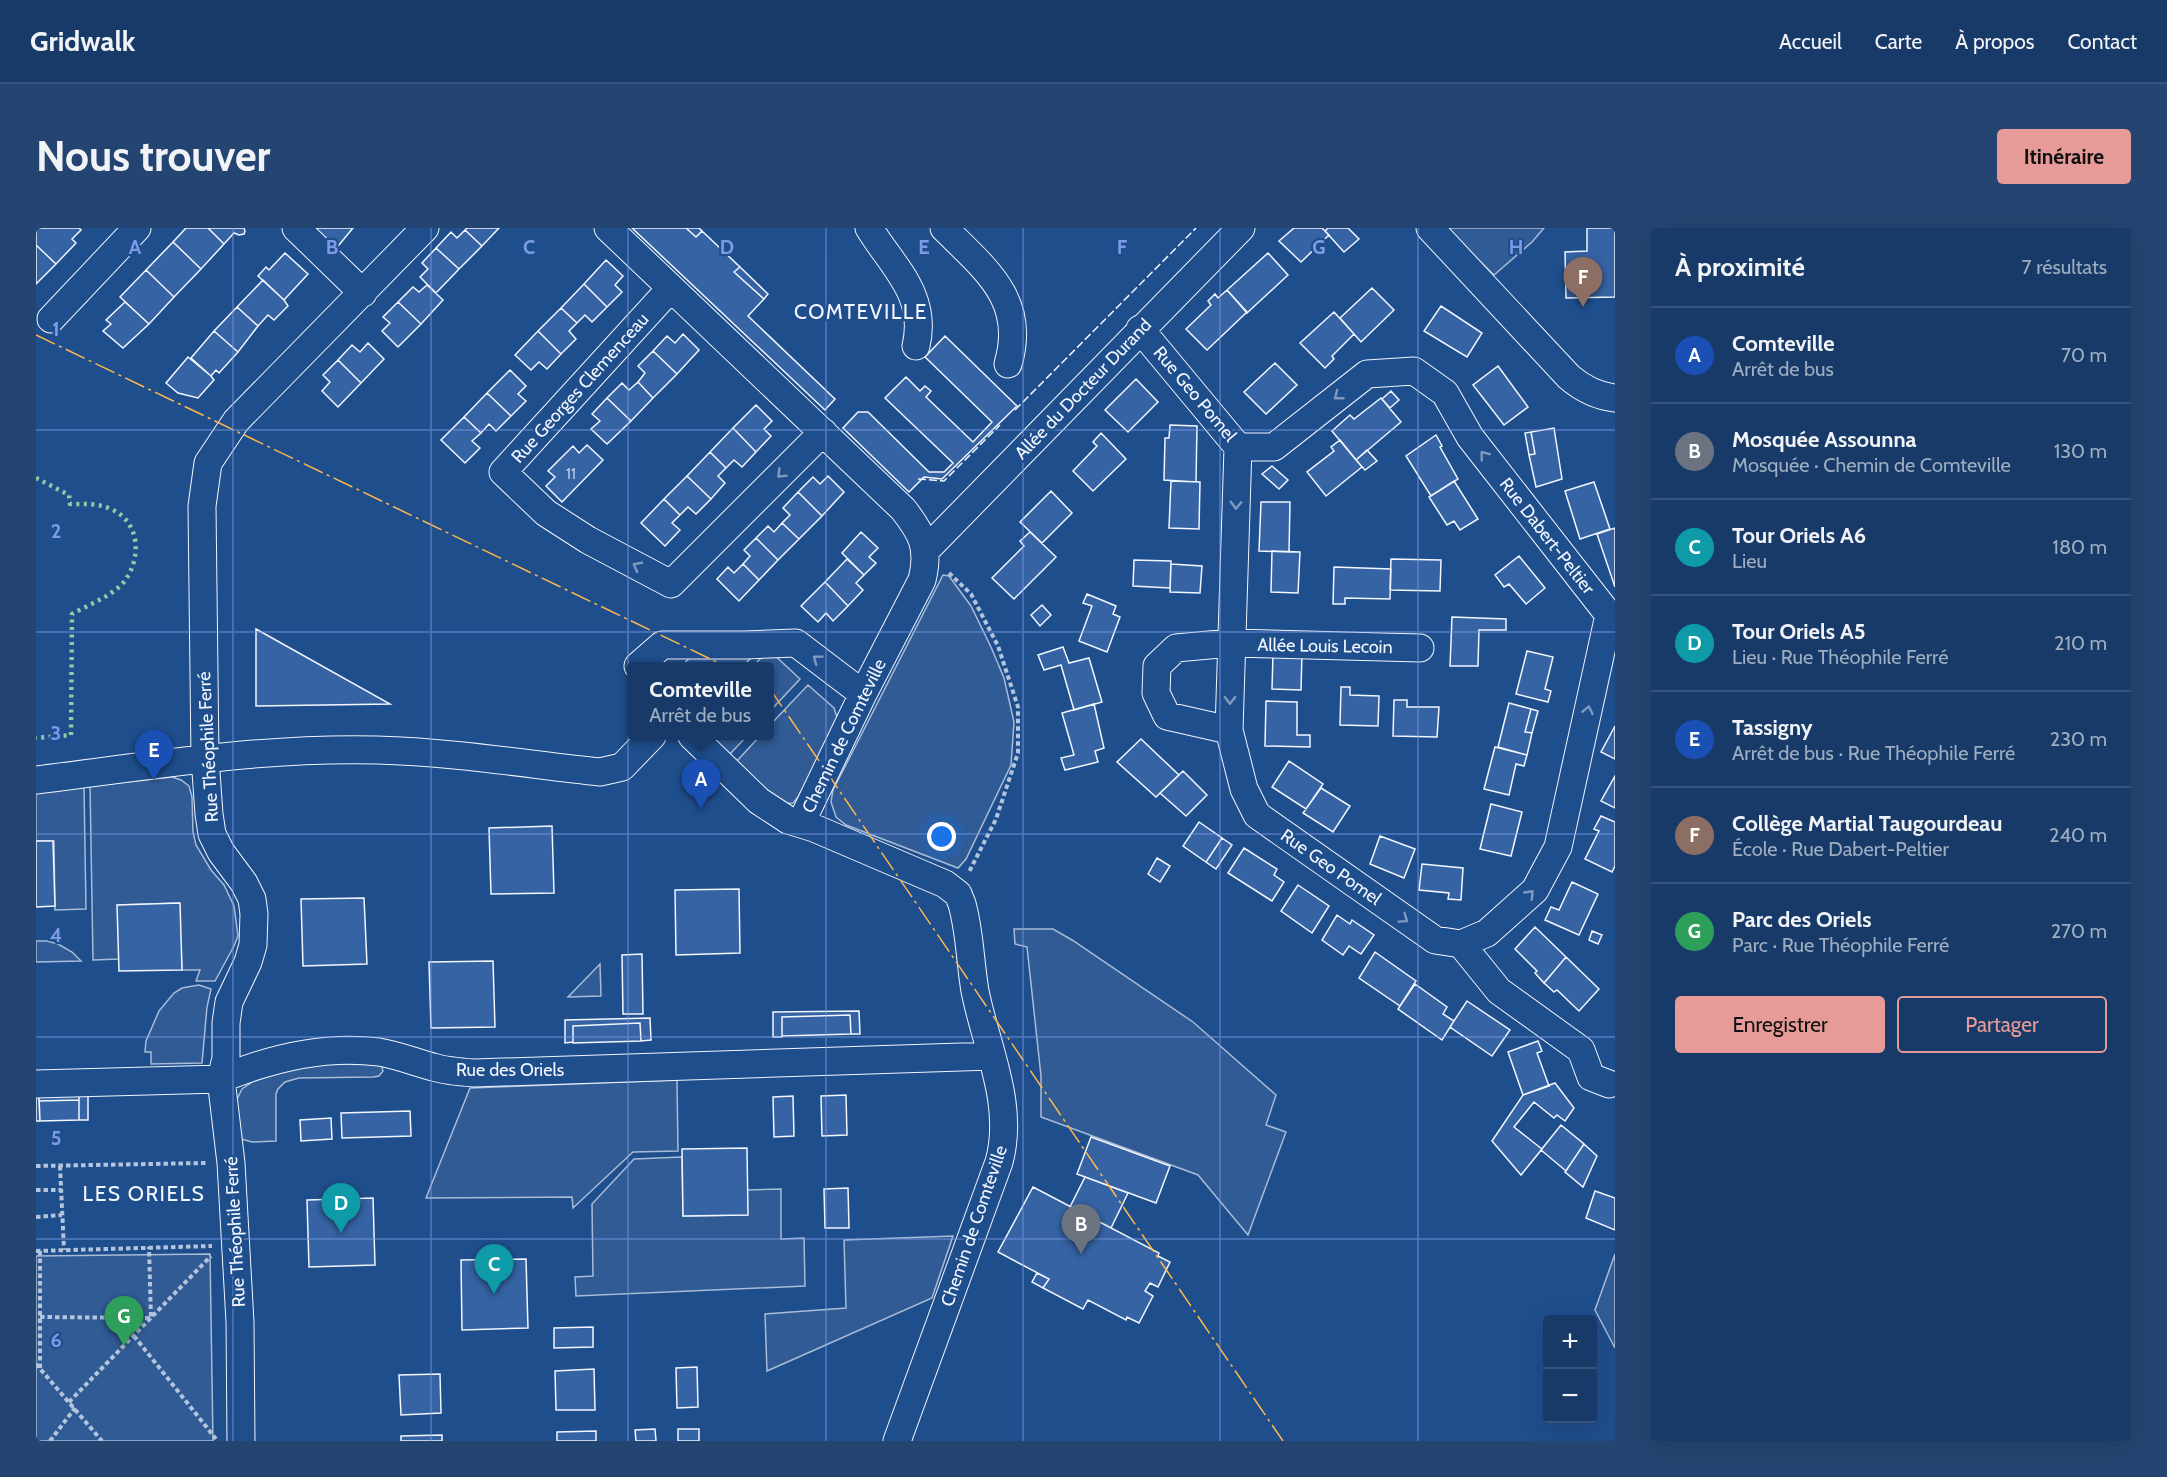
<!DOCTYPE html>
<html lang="fr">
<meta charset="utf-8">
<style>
:root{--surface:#173a69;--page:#244571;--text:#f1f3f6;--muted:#9eadc0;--line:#36547d;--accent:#e69b98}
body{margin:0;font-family:Cabin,sans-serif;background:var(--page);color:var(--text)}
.controls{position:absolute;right:18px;bottom:18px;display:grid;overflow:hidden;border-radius:6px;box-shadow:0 6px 24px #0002}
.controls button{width:54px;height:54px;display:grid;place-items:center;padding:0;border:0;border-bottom:2px solid var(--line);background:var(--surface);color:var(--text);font:30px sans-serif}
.you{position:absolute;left:906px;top:609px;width:21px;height:21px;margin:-15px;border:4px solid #fff;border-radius:50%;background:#1a73e8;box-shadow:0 0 0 9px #1a73e833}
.badge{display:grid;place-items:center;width:39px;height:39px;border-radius:50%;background:var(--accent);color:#fff;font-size:20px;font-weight:700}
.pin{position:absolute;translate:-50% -50px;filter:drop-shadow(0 2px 3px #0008)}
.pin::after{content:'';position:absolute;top:32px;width:21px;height:18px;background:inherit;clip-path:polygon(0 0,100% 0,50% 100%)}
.popup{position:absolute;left:591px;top:434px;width:147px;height:78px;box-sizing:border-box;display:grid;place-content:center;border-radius:6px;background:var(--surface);filter:drop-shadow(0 2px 4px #0005);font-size:20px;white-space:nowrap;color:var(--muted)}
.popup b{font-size:22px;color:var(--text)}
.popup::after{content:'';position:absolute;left:50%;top:100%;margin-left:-12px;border:12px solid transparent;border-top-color:var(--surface)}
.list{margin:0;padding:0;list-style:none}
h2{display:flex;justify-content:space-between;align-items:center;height:78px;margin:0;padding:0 24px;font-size:26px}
h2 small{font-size:20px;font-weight:400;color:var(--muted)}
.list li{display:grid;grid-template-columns:39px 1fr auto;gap:18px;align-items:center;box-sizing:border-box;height:96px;padding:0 24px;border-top:2px solid var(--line)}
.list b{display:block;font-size:22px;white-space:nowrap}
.list p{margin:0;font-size:20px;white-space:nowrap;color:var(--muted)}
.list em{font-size:20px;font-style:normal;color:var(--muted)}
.actions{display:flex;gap:12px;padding:18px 24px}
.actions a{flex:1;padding:14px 0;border:2px solid var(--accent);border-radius:6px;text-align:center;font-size:21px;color:var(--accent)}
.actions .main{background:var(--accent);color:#111}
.map{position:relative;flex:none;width:1579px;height:1213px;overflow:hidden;border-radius:6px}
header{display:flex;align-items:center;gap:36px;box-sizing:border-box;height:84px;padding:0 30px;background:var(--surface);border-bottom:2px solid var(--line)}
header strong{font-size:28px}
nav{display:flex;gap:33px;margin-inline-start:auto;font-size:21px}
.intro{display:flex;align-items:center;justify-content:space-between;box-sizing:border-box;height:144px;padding:0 36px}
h1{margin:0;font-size:42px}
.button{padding:15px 27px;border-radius:6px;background:var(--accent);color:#111;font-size:21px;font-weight:700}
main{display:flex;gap:36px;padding:0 36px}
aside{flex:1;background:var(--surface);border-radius:6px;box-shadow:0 6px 24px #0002}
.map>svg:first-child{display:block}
.built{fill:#305b95;stroke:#a8bbd7;stroke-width:1.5}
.building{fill:#3563a3;stroke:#f2f6ff;stroke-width:1.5}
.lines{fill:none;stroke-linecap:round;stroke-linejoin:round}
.minor-casing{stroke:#f2f6ff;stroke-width:29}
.path{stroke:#b3c4dc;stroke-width:4;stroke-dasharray:4.5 3;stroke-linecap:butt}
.minor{stroke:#1f4e8c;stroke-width:27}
.hedge{stroke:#97c8a6;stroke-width:4.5;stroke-dasharray:3 4.5;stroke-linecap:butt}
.fence{stroke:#f2f6ff;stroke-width:1.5;stroke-dasharray:8 3;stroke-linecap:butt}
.power{stroke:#ffb74d;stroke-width:1.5;stroke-dasharray:21 4.5 3 4.5;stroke-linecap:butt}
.oneway{stroke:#7e9ac0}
.grid{fill:none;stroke:#7d9aea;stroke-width:1.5;stroke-opacity:0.55}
.labels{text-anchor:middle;stroke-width:4.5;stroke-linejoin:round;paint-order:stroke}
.number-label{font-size:15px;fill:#c3d1e8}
.street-label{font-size:18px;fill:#f2f6ff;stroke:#1f4e8c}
.quarter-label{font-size:21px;letter-spacing:1.5px;fill:#f2f6ff;stroke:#1f4e8c}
.grid-label{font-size:20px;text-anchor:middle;font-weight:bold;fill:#7d9aea;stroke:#1f4e8c;stroke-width:4.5;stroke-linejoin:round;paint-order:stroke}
</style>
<header>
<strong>Gridwalk</strong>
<nav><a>Accueil</a><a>Carte</a><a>À propos</a><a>Contact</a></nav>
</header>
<div class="intro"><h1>Nous trouver</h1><a class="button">Itinéraire</a></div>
<main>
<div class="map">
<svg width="1579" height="1213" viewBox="0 0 1579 1213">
<rect width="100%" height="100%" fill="#1f4e8c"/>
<path class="built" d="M1410,0h98l-12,14 -38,33z
M907,347l6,1 22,30 20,41 13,31 10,44 -3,43 -45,94 -8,9 -112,-43 -10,-8 -5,-15 2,-12z
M733,422l31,29 -30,32v-45h-17z
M719,426l-12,12h-61l9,-10z
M772,457l26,23 4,12 -40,77 -5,6 -10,1 -47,-42 24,-26h10v-11z
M672,508h39l-18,19z
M136,549l9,3 8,6 3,11 1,35 3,13 15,25 13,15 10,21 4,30 -4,10 -19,35h-19l4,-11h-18l-3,-67 -61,2 1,54 -26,1 -3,-174z
M48,559l2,122 -31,1 -1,-69h-18v-48z
M978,701h39l19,11 121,82 83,73 -10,30 20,7 -38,103 -50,-60 -157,-58v-41l-14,-129 -12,-3z
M0,713h11l11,3 14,8 9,9 -45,1z
M564,736l1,32 -33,1z
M163,757l12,4 -4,18 -5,56 -51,1v-12h-6l1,-11 13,-30 15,-18 8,-5z
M262,835l83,1 2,7 -4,5 -6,1 -74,1 -14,4 -7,7 -2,5v47l-24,1 -11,-3 -5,-38 6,-12 16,-11z
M641,852l1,71 -45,1 -60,56 -1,-11 -146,1 44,-110z
M646,929l1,59 64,-1v-25l34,-1v50l23,-1 1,48 -229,10 -1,-19 18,-1 -1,-72 42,-45z
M917,1008l-21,62 -165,73 -2,-57 81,-6 -2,-68z
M174,1026l3,187h-177v-185z
M1579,1026v94l-20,-38z"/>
<path class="building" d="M0,0h43l2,2 -9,9 4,4 -20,21 -20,-19z
M150,0h22l16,16 -23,25 -28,-27z
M172,0h36l1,3 -1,3 -5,1 -5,-2 -10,11z
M271,0h46l-19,23z
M431,0h32l-17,18 -17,-16z
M596,0h54l10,9 6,-6 38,36 -6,5 30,27 -16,17 87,83 -10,11z
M650,0h13l3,3 -6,6z
M1258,0h28l7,7 -28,27 -22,-21z
M1292,0h20l11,11 -15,13 -19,-21z
M1551,0h28v69l-49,1 -1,-46 22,-1z
M429,2l17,16 -23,23 -23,-21 15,-16 6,6z
M137,14l28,27 -27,28 -28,-27z
M0,17l20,19 -20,20z
M400,20l23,21 -23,24 -16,-16 8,-8 -6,-6z
M249,25l23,21 -24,26 -26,-24 8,-9 3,3z
M1232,25l20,22 -41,38 -20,-23z
M570,32l17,16 -8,9 7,7 -15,15 -23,-23z
M704,39l28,27 -4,5 -30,-27z
M110,42l28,27 -25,27 -29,-27z
M227,52l21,20 4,6 -14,14 -6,-5 -10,11 -21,-19z
M548,56l23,23 -15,15 -7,-7 -8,8 -16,-15z
M391,57l16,15 -22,24 -23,-22 15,-15 6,5z
M1336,60l22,22 -33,32 -21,-24z
M1191,62l20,22 -40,38 -21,-21 25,-24 -3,-4 7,-7 3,4z
M89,74l24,22 -26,24 -20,-17 8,-7 -5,-4z
M362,74l23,22 -23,23 -16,-16 8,-8 -7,-6z
M1405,78l41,27 -15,24 -43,-26z
M201,79l21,19 -20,26 -24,-21z
M525,80l16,15 -8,8 7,8 -15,15 -23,-23z
M1298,84l20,22 -22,22 2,3 -9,9 -25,-25z
M178,103l24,21 -19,21 -3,-3 -5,6 -20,-18z
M502,103l23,23 -14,15 -8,-7 -8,8 -16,-15z
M647,106l16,16 -22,24 -24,-23 14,-15 8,7z
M909,108l72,70 -75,73 -18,-2 -15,15 -66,-64 15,-16h10l61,60h15l9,-9 -68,-65 21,-21 14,14 5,-5 6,5 -5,6 47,45 19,-20 -67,-65z
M332,115l16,16 -23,24 -23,-23 14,-15 8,7z
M617,123l24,23 -24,24 -15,-16 7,-9 -7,-7z
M152,129l23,19 3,4 -16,18 -20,-5 -12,-10z
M302,132l23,23 -23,24 -16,-16 8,-9 -7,-7z
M1239,135l22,22 -31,29 -22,-22z
M1462,138l30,41 -24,18 -31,-40z
M474,142l16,16 -8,8 8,7 -15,15 -24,-23z
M1100,151l22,23 -30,30 -23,-22z
M602,154l15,16 -22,23 -24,-23 15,-15 7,7z
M1355,163l8,9 -9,8 -8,-9z
M451,165l24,23 -15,15 -7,-7 -8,9 -17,-16z
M571,170l24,23 -24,23 -16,-15 9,-8 -8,-7z
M1345,170l20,24 -45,38 -24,-29 18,-16 4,4z
M720,177l16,16 -8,8 7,7 -15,16 -23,-24z
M428,189l17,16 -9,8 8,7 -15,15 -24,-23z
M1134,197l27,1 -1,56 -32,-2 1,-42h4z
M697,200l23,24 -14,15 -8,-7 -8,8 -16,-16z
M1518,200l8,51 -26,8 -7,-32 6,-1 -4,-22z
M1495,204l4,22 -6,1 -4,-22z
M1065,205l25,26 -33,32 -20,-20 24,-25 -4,-4z
M1400,207l6,11 -2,1 18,32 -27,17 -25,-40z
M1304,212l22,27 -36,29 -19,-24 27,-21 -3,-4z
M551,217l16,15 -41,42 -16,-16 9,-9 -7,-6 25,-25 6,7z
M1331,222l10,11 -12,9 -9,-10z
M674,224l16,16 -8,8 7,7 -14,16 -24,-23z
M1236,238l16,14 -9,9 -17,-15z
M651,248l24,23 -15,15 -8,-7 -8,8 -16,-16z
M792,248l16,16 -22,24 -24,-24 15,-15 7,7z
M1135,253l29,1 -1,47 -30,-1z
M1418,253l24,38 -18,11 -6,-9 -7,4 -18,-28z
M1558,254l16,47 -30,10 -15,-48z
M1015,263l21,22 -30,30 -22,-21z
M762,264l24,24 -23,23 -17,-16 8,-8 -7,-7z
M628,271l16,16 -8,8 8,7 -15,16 -24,-23z
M1225,274h29l-1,50 -30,-1z
M746,295l17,16 -21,21 -22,-22 12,-12 6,6z
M1579,300v59l-18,-53z
M825,304l17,16 -9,9 7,6 -12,12 -22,-22z
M994,304l26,25 -42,42 -22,-21 32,-32 -4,-5z
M720,310l22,22 -19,20 -16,-16 7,-8 -6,-6z
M1236,323l28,1 -2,41 -27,-1z
M1483,328l26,32 -19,16 -17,-20 -5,3 -9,-12z
M811,331l17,16 -8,8 7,7 -15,16 -23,-24z
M1355,331l50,1 -1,31 -50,-1z
M1098,332l37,1 -1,27 -37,-2z
M707,336l16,16 -20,21 -22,-22 11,-12 6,6z
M1135,336l31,2 -2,27 -30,-1z
M1298,339l57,2 -1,30 -45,-1v6h-12z
M789,354l23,24 -15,15 -7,-8 -8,9 -17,-16z
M1051,366l29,12 -3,8 7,3 -13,35 -28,-11 13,-35 -9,-3z
M1006,377l9,10 -11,11 -9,-11z
M1416,389l54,2v11h-27l-1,36h-28z
M220,401l134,75 -134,2z
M1027,419l6,16 20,-5 13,44 -28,8 -13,-45 -17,5 -6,-15z
M1491,423l26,6 -8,32 6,2 -3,11 -32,-8z
M1237,425h29l-1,37 -29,-1z
M1305,459h9v8l29,1 -1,30 -38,-1z
M1358,472h13v7h32l-2,30 -44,-1z
M1230,473l31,1v33h13v12l-45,-1z
M1473,475l22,6 -6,23 7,1 -5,22 -29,-8z
M1058,476l10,44 -9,3 3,11 -33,8 -4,-12 13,-3 -12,-42z
M1495,481l7,2 -6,22 -7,-1z
M1579,498v33l-14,-7z
M1105,511l38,36 -23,22 -39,-35z
M1459,519l32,8 -3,11 -8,-2 -7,31 -25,-6z
M1253,533l34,23 -17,25 -34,-22z
M1147,543l24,24 -21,21 -26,-23z
M1579,548v32l-14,-7z
M1285,560l29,18 -17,26 -30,-19z
M1455,576l31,8 -11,44 -31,-7z
M1565,588l14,6v44l-3,6 -27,-13 14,-28 -5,-2z
M1163,594l23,16 -16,24 -23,-16z
M516,598l2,67 -63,1 -2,-66z
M1344,608l35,13 -11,29 -34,-14z
M1186,610l10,7 -16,24 -10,-7z
M0,613h17l2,65 -19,1z
M1208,620l33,21 -3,6 10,7 -12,19 -44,-28z
M1121,630l13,8 -10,16 -12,-8z
M1386,636l41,4 -2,32 -13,-1 1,-6 -30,-3z
M1536,654l26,12 -19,41 -34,-15 6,-13 8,3z
M1262,657l31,21 -17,27 -31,-22z
M703,661l1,64 -64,2 -1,-65z
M328,670l3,66 -64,2 -2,-67z
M144,675l2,67 -63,1 -2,-66z
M1301,687l13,9 2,-4 22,15 -13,19 -12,-8 -6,9 -21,-15z
M1499,699l31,30 -22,26 -9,-10 2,-2 -22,-22z
M1556,703l10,4 -4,9 -9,-4z
M1339,724l41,29 -16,25 -41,-28z
M606,726l1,60h-20l-1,-59z
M1530,729l33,32 -20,22 -22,-21 -3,2 -10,-9z
M457,733l2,66 -64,1 -2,-66z
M1379,756l32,23 -4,7 11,7 -12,19 -44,-31z
M1431,773l43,29 -18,26 -42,-29z
M823,783l1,23h-9l-1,-19 -68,2v20h-9v-25z
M814,787l1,19 -69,2v-19z
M614,790l1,22 -10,1 -1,-18 -67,3v16l-8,1v-23z
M604,795l1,18 -68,2v-17z
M1502,813l4,10 -5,2 12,33 -26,9 -15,-43z
M1519,855l19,25 -9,13 -8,-6 -3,3 -20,-16 -20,25 28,22 -21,26 -29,-34 31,-46z
M43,867v5l-40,1v-4z
M43,867h9v25h-9z
M810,867l1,40 -25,1 -1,-40z
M757,868l1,40 -20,1 -1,-40z
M0,869h3l1,24h-4z
M43,872v20l-39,1 -1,-20z
M374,883l1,25 -69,2 -1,-25z
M295,890l1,21 -31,2 -1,-21z
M1525,897l23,19 -18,27 -25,-21z
M1055,909l79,29 -14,37 -79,-29z
M1548,916l13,12 -14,31 -18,-15z
M711,920l1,67 -65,1 -1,-67z
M1049,949l43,16 -17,35 -41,-21z
M997,959l126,66 -1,3 12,6 -12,25 -8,-4 -5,8 8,5 -14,27 -12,-6 -1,3 -38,-20 -5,9 -40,-21 6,-9 -51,-27z
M812,960l1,40h-24l-1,-39z
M1559,963l20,7v32l-29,-12z
M337,970l2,67 -66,2 -2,-67z
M490,1031l2,69 -66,2 -1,-70z
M1001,1045l12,6 -6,9 -11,-6z
M557,1099v20l-39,1v-20z
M661,1139l1,40 -21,1 -1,-40z
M558,1141l1,41h-39l-1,-39z
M404,1146l1,39 -40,2 -2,-40z
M619,1201l1,12h-20l-1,-11z
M642,1201h21v12h-21z
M560,1203v10h-39v-9z
M406,1207v6h-41v-5z"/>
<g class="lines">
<defs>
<path id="minor" d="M260,0l67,65
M572,0l295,281c19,24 27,39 19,71l-59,114 -62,129
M833,0c24,39 59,67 47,118
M908,0c41,41 83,72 64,136
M1394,0l139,149c14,12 28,19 46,21
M635,60l-168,184 43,41 42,27 83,44 152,-152
M15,91l86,-91
M1104,101l98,118 -9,283 15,59 13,26 178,125 26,4 26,-11 48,-43 23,-43 51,-232 -139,-178 -25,-44 -31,-22 -47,3 -93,73h-36
M890,322l315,-322
M602,438l24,-21h83l51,-2 67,51
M1193,502l-62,-14 -11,-23 1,-27 19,-18 55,-5 189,5
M656,508l67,65 29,19 26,8 131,56 13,10 4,10c8,28 8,58 13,87 11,56 40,113 24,171l-102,279
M0,552c113,-14 227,-33 341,-30 75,2 149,14 223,22l22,-5 30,-31
M1425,716l38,47 82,59 10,27 18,7
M0,856l185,-5c50,-21 103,-34 158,-27 18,3 36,10 54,15 13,4 27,5 41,6l518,-17
M205,1213l-1,-119 -9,-159 -10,-84 5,-21v-35l3,-21 19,-40 5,-17 1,-31 -2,-15 -8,-16 -23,-31 -9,-18 -3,-20 -4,-56 -3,-252 6,-43 28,-42 189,-193"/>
</defs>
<use href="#minor" class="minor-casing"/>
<path class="path" d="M913,345l22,21 27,52 20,61v46l-22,66 -27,53
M0,938l170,-3
M24,938l4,84
M0,962h25
M0,989l26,-2
M0,1023l176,-5
M4,1023v118
M4,1089l111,1 -2,-71
M98,1108l82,103
M0,1136l66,77
M33,1174l142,-146
M14,1213l25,-33"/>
<use href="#minor" class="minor"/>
<path class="hedge" d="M0,250l33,17 1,9c14,0 28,-1 41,5 30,13 31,51 12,74 -13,14 -35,22 -51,31l-1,121 -35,3"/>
<path class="fence" d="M979,182l181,-182
M882,251l26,2 56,-56"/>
<path class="power" d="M0,107l689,331
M734,461l513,752"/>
</g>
<defs><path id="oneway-chevron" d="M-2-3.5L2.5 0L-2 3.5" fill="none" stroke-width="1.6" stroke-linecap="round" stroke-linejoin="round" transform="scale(1.5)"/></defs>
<g class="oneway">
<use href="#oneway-chevron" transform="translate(1302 168) rotate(142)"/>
<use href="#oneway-chevron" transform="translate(1448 227) rotate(-128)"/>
<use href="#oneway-chevron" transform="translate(745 246) rotate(135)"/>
<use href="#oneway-chevron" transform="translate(1200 277) rotate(92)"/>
<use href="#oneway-chevron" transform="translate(601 338) rotate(-152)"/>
<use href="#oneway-chevron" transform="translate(781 431) rotate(-143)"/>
<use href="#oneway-chevron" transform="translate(1194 472) rotate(91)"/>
<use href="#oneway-chevron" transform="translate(1552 482) rotate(-78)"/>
<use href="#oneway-chevron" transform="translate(1494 666) rotate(-46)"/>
<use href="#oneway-chevron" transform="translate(1368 691) rotate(35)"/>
</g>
<path class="grid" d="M197,0v1213M395,0v1213M592,0v1213M790,0v1213M987,0v1213M1184,0v1213M1382,0v1213M0,202h1579M0,404h1579M0,606h1579M0,809h1579M0,1011h1579"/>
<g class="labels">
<g class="number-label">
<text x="535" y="251">11</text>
</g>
<g class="street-label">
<text transform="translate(544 160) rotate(-48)" y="6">Rue Georges Clemenceau</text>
<text transform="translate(1047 161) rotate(-46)" y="6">Allée du Docteur Durand</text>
<text transform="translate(1159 166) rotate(50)" y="6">Rue Geo Pomel</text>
<text transform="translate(1511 308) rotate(52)" y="6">Rue Dabert-Peltier</text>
<text transform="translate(1289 418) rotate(1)" y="6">Allée Louis Lecoin</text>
<text transform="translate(808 508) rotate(-64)" y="6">Chemin de Comteville</text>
<text transform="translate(172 519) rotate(-93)" y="6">Rue Théophile Ferré</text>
<text transform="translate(1295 639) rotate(35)" y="6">Rue Geo Pomel</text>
<text x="474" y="848">Rue des Oriels</text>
<text transform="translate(938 998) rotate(-71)" y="6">Chemin de Comteville</text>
<text transform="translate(199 1004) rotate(-93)" y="6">Rue Théophile Ferré</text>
</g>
<g class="quarter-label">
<text x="825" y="91">COMTEVILLE</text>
<text x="108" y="973">LES ORIELS</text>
</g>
</g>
<g class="grid-label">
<text x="99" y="26">A</text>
<text x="296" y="26">B</text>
<text x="493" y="26">C</text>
<text x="691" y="26">D</text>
<text x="888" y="26">E</text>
<text x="1086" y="26">F</text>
<text x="1283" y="26">G</text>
<text x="1480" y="26">H</text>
<text x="20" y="108">1</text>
<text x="20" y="310">2</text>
<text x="20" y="512">3</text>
<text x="20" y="714">4</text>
<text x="20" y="917">5</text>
<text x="20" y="1119">6</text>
</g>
</svg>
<div class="controls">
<button>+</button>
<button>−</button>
</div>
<div class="you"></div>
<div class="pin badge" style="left:665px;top:581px;background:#1a4fb4">A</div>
<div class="popup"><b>Comteville</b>Arrêt de bus</div>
<div class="pin badge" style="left:1045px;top:1026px;background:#6b7280">B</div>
<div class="pin badge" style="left:458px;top:1066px;background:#0f9aa8">C</div>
<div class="pin badge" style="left:305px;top:1005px;background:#0f9aa8">D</div>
<div class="pin badge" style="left:118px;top:552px;background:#1a4fb4">E</div>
<div class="pin badge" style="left:1547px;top:79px;background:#8d6e63">F</div>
<div class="pin badge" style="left:88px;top:1118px;background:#2e9e5b">G</div>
</div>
<aside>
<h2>À proximité<small>7 résultats</small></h2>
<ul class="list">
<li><span class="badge" style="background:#1a4fb4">A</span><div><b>Comteville</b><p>Arrêt de bus</p></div><em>70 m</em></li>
<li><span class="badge" style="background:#6b7280">B</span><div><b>Mosquée Assounna</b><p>Mosquée · Chemin de Comteville</p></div><em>130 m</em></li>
<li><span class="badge" style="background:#0f9aa8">C</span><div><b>Tour Oriels A6</b><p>Lieu</p></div><em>180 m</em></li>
<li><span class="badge" style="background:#0f9aa8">D</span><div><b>Tour Oriels A5</b><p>Lieu · Rue Théophile Ferré</p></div><em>210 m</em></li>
<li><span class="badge" style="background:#1a4fb4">E</span><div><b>Tassigny</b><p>Arrêt de bus · Rue Théophile Ferré</p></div><em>230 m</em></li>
<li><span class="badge" style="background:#8d6e63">F</span><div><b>Collège Martial Taugourdeau</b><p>École · Rue Dabert-Peltier</p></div><em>240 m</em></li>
<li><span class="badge" style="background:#2e9e5b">G</span><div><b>Parc des Oriels</b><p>Parc · Rue Théophile Ferré</p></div><em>270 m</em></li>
</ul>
<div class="actions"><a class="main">Enregistrer</a><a>Partager</a></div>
</aside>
</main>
